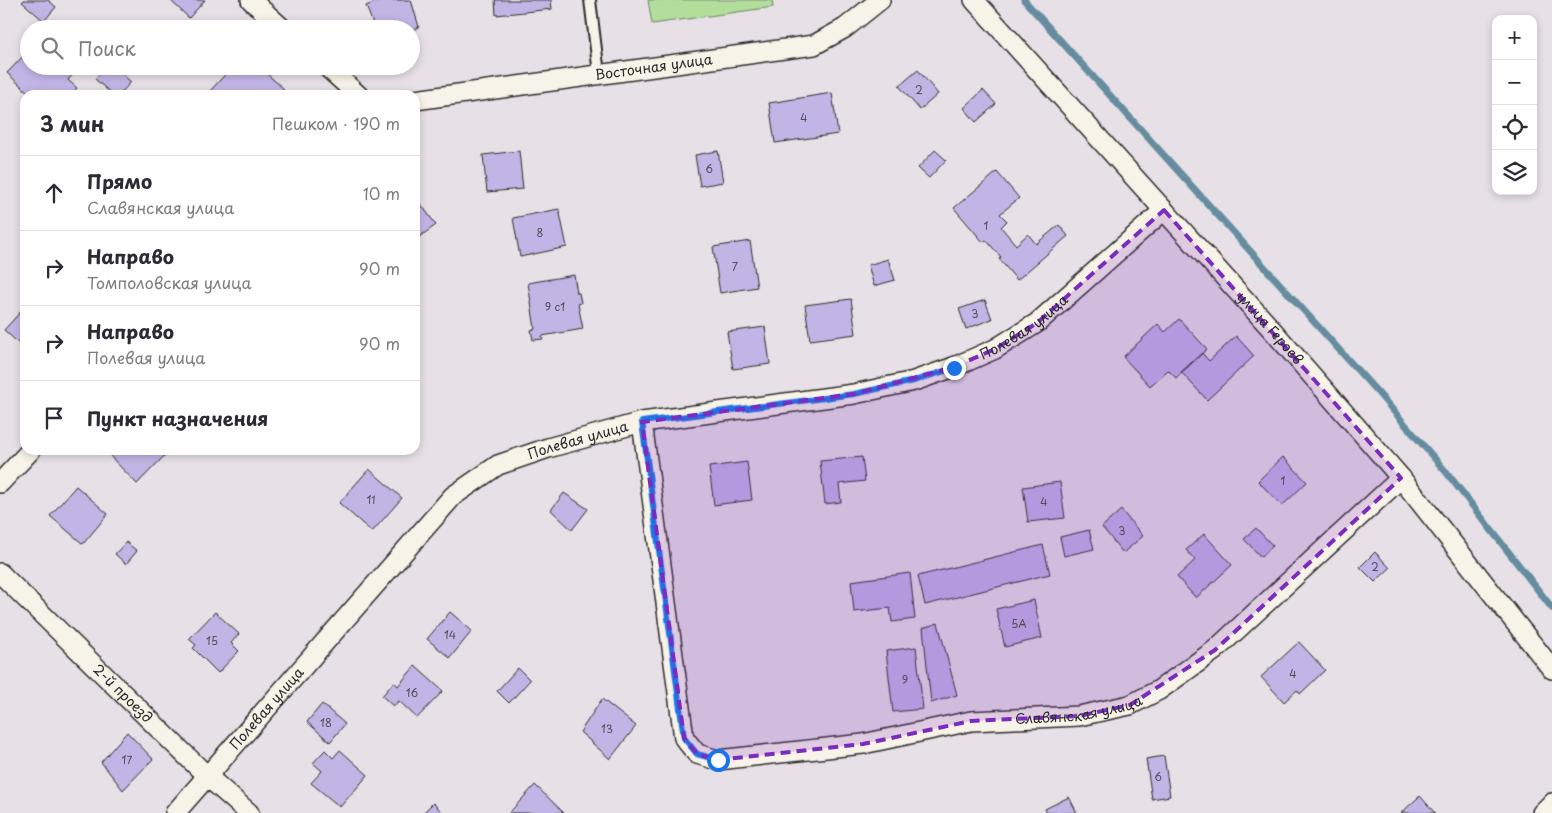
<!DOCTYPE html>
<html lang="ru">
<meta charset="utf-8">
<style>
:root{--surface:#fff;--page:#f2f2f3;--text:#2b2b33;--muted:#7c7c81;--line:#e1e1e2}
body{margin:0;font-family:"Playpen Sans",sans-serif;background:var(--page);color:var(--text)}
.controls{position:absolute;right:15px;top:15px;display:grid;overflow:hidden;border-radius:10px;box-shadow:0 2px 8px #0003}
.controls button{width:45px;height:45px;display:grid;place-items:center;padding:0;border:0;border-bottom:1px solid var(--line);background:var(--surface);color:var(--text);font:25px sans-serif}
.stop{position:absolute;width:15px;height:15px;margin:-11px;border:4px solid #1a73e8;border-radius:50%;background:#fff}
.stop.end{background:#1a73e8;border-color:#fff;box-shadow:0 1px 5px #0008}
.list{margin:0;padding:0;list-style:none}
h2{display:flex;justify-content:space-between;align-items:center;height:65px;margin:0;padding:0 20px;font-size:21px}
h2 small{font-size:16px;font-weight:400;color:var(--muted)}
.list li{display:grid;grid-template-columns:32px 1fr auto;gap:15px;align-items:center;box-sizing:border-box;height:75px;padding:0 20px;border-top:1px solid var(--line)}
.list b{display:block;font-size:19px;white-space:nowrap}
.list p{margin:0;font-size:16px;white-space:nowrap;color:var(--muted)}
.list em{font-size:16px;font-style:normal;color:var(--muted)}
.icon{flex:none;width:28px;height:28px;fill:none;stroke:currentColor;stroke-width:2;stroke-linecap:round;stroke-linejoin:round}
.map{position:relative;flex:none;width:1552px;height:813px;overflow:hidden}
.search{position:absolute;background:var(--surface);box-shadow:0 2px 8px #0003;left:20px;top:20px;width:400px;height:55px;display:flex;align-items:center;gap:12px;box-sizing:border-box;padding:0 18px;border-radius:28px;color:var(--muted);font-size:19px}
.panel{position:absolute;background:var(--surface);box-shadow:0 2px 8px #0003;left:20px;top:90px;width:400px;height:365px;border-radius:15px}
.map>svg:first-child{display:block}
.green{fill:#b2dd9b;stroke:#6e8463}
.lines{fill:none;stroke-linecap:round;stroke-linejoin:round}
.stream{stroke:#658d9f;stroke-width:7}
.building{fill:#c2b5e6;stroke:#2b2b2b}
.service-casing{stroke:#2b2b2b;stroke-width:14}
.minor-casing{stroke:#2b2b2b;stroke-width:22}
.service{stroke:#f7f3e8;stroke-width:10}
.minor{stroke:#f7f3e8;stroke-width:19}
.route{stroke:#1a73e8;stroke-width:6}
.marked{fill:#7b2cbf;fill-opacity:0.2;stroke:#7b2cbf;stroke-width:4;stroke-dasharray:10 6;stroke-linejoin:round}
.labels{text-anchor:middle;stroke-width:4.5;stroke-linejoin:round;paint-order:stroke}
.number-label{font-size:11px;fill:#514e5a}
.street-label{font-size:14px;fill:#2b2b2b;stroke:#f7f3e8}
</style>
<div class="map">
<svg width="1552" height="813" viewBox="0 0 1552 813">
<rect width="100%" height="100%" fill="#e7e0e7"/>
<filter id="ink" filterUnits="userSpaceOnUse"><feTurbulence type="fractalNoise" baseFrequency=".02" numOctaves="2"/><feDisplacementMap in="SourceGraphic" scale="10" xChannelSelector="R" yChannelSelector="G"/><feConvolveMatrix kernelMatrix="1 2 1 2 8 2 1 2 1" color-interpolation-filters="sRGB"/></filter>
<g filter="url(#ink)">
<path class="green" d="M648,0h124l1,7 -121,17z"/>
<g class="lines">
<path class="stream" d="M1024,0l355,394 68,79 105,135"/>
</g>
<path class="building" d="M24,0h24l8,7 -12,14 -22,-19z
M172,0h33l-16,18 -18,-17z
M380,0h31l8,27 -8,4v-2h-36l-9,-23z
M495,0h56l1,9 -56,6z
M29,50v16l50,1 -11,13 9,8 -6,7h-40l-24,-22z
M106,66h7l18,16 -12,13h-6l-18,-16z
M246,66h12l26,23 -6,6h-64l-4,-4 22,-24 7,6z
M918,70l20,24 -18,16 -21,-24z
M983,90l13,14 -20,18 -12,-14z
M832,93l6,41 -63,9 -6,-40z
M935,150l11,10 -17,18 -11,-10z
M519,151l4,38 -36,3 -4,-37z
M718,151l5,31 -23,4 -5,-31z
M997,172l22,26 -19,16 7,7 -6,6 15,18 12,-11 8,10 23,-19 9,11 -51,44 -18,-21 2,-2 -15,-17 -3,2 -29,-34z
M415,196l21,29 -21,15z
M559,209l8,38 -47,10 -7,-39z
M750,241l7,46 -37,6 -7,-46z
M888,259l7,21 -21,6 -6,-21z
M574,275l3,18h2l2,10 -3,1 5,25 -41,7 1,3 -10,1 -2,-10 4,-1 -7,-46z
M851,299l5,35 -46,6 -5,-35z
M985,300l7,19 -26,10 -7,-20z
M25,307v42l-21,-19z
M1179,319l28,30 -31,29 -8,-8 -18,16 -27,-29 35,-33 7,8z
M765,327l5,37 -37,5 -6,-37z
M1236,336l18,20 -47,44 -26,-28 21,-19 7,8z
M109,450h61l-33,34 -30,-31z
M862,457l3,24 -26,3 2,18 -16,2 -5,-43z
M1283,457l24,25 -25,24 -24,-25z
M747,462l5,38 -38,5 -5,-38z
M369,469l33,29 -30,34 -33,-29z
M1060,482l5,36 -37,4 -5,-35z
M76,486l32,28 -25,30 -33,-28z
M564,493l24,16 -16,21 -21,-20z
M1121,510l22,26 -20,17 -21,-26z
M1256,528l17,18 -12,11 -17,-18z
M1089,530l5,19 -30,7 -4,-19z
M1204,534l28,31 -36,33 -19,-21 18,-17 -9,-10z
M126,542l11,9 -11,13 -11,-10z
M1043,545l7,29 -125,31 -7,-29z
M1375,552l15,16 -15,14 -15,-15z
M910,573l5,46 -23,3 -2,-14 -36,4 -3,-31z
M1034,600l8,38 -37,9 -9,-38z
M215,612l24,22 -8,9 8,8 -21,22 -25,-25 3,-3 -7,-6z
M450,612l22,19 -22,27 -23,-19z
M938,623l19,72 -26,8 -8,-75z
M1299,642l26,28 -25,24 -3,-4 -13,12 -23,-25z
M916,647l7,62 -30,3 -7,-61z
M415,666l28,25 -26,27 -18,-17 -6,5 -11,-10 12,-14 4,4z
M518,668l12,12 -21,23 -12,-12z
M602,699l34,27 -26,33 -30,-27z
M322,704l23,20 -15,18 -23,-20z
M127,732l26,27 -30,31 -22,-28z
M325,750l8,8 7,-8 28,25 -28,32 -29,-24 11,-12 -9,-8z
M1164,756l6,40 -18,3 -6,-40z
M535,785l29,28h-55z
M1420,796l15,17h-34z
M1069,797l8,16h-30l-2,-4z
M433,803l10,10h-20z"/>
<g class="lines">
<defs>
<path id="service" d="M590,0l9,74"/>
<g id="minor">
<path d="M251,0l32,29"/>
<path id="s1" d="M974,0l300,332 127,146 151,191"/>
<path d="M326,66l32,29"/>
<path id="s2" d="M415,100l399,-55 31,-17 35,-28"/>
<path id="s3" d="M642,422l42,316 13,16 21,6 145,-16 108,-23 108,-5 51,-11 29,-15 56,-40 186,-172"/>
<path d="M0,483l31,-33"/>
<path id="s4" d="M0,573l208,204 41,36"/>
<path id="s5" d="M175,813l278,-317 45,-31 50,-17 94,-26 212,-28 60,-13 40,-14 41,-18 42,-26 127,-113"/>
<path d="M1542,813l10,-10"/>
</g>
</defs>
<use href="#service" class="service-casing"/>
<use href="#minor" class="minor-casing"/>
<use href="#service" class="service"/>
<use href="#minor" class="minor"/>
</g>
</g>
<g class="lines" filter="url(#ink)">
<path class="route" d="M718,760l-21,-6 -13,-16 -42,-316 212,-28 60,-13 40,-13"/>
</g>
<path class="marked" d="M1164,210l237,268 -186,172 -85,55 -51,11 -108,5 -108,23 -145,16 -21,-6 -13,-16 -42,-316 212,-28 100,-27 41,-18 42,-26z"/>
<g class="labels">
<g class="number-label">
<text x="919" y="94">2</text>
<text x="804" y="122">4</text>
<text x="709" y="173">6</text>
<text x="986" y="230">1</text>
<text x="540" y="237">8</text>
<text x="735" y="271">7</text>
<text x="555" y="311">9 с1</text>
<text x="975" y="318">3</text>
<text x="1283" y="485">1</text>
<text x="371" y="504">11</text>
<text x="1044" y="506">4</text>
<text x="1122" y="535">3</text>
<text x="1375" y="571">2</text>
<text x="1019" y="628">5А</text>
<text x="450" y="639">14</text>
<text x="212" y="645">15</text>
<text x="1293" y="678">4</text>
<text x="905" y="684">9</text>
<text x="412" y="697">16</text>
<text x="326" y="727">18</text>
<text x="607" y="733">13</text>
<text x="127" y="764">17</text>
<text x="1158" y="781">6</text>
</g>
<g class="street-label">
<text dy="5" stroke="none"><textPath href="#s2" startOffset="241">Восточная улица</textPath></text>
<text dy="5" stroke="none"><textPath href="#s5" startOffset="1025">Полевая улица</textPath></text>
<text dy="5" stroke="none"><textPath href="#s1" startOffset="442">улица Героев</textPath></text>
<text dy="5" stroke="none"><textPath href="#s5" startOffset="560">Полевая улица</textPath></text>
<text dy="5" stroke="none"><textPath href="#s4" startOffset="172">2-й проезд</textPath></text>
<text dy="5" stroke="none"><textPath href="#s3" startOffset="726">Славянская улица</textPath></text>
<text dy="5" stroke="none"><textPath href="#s5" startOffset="139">Полевая улица</textPath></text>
</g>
</g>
</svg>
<div class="controls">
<button>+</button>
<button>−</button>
<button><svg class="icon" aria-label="locate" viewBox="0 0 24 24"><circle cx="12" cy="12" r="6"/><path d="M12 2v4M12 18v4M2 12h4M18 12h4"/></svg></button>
<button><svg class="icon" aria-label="layers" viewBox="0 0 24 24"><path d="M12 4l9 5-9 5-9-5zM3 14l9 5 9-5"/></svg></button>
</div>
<div class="stop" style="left:718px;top:760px"></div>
<div class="stop end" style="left:954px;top:368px"></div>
<div class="search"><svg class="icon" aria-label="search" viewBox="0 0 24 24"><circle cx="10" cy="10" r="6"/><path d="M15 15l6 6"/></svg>Поиск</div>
<section class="panel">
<h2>3 мин<small>Пешком · 190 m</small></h2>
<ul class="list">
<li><svg class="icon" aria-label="ahead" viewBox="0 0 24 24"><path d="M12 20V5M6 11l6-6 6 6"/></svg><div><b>Прямо</b><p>Славянская улица</p></div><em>10 m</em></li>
<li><svg class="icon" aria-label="right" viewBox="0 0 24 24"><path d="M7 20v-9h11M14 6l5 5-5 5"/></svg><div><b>Направо</b><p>Томполовская улица</p></div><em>90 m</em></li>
<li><svg class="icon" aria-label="right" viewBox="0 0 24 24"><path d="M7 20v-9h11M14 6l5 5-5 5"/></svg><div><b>Направо</b><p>Полевая улица</p></div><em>90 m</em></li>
<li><svg class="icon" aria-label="arrive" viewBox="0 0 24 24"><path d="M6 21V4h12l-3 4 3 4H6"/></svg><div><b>Пункт назначения</b></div></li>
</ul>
</section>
</div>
